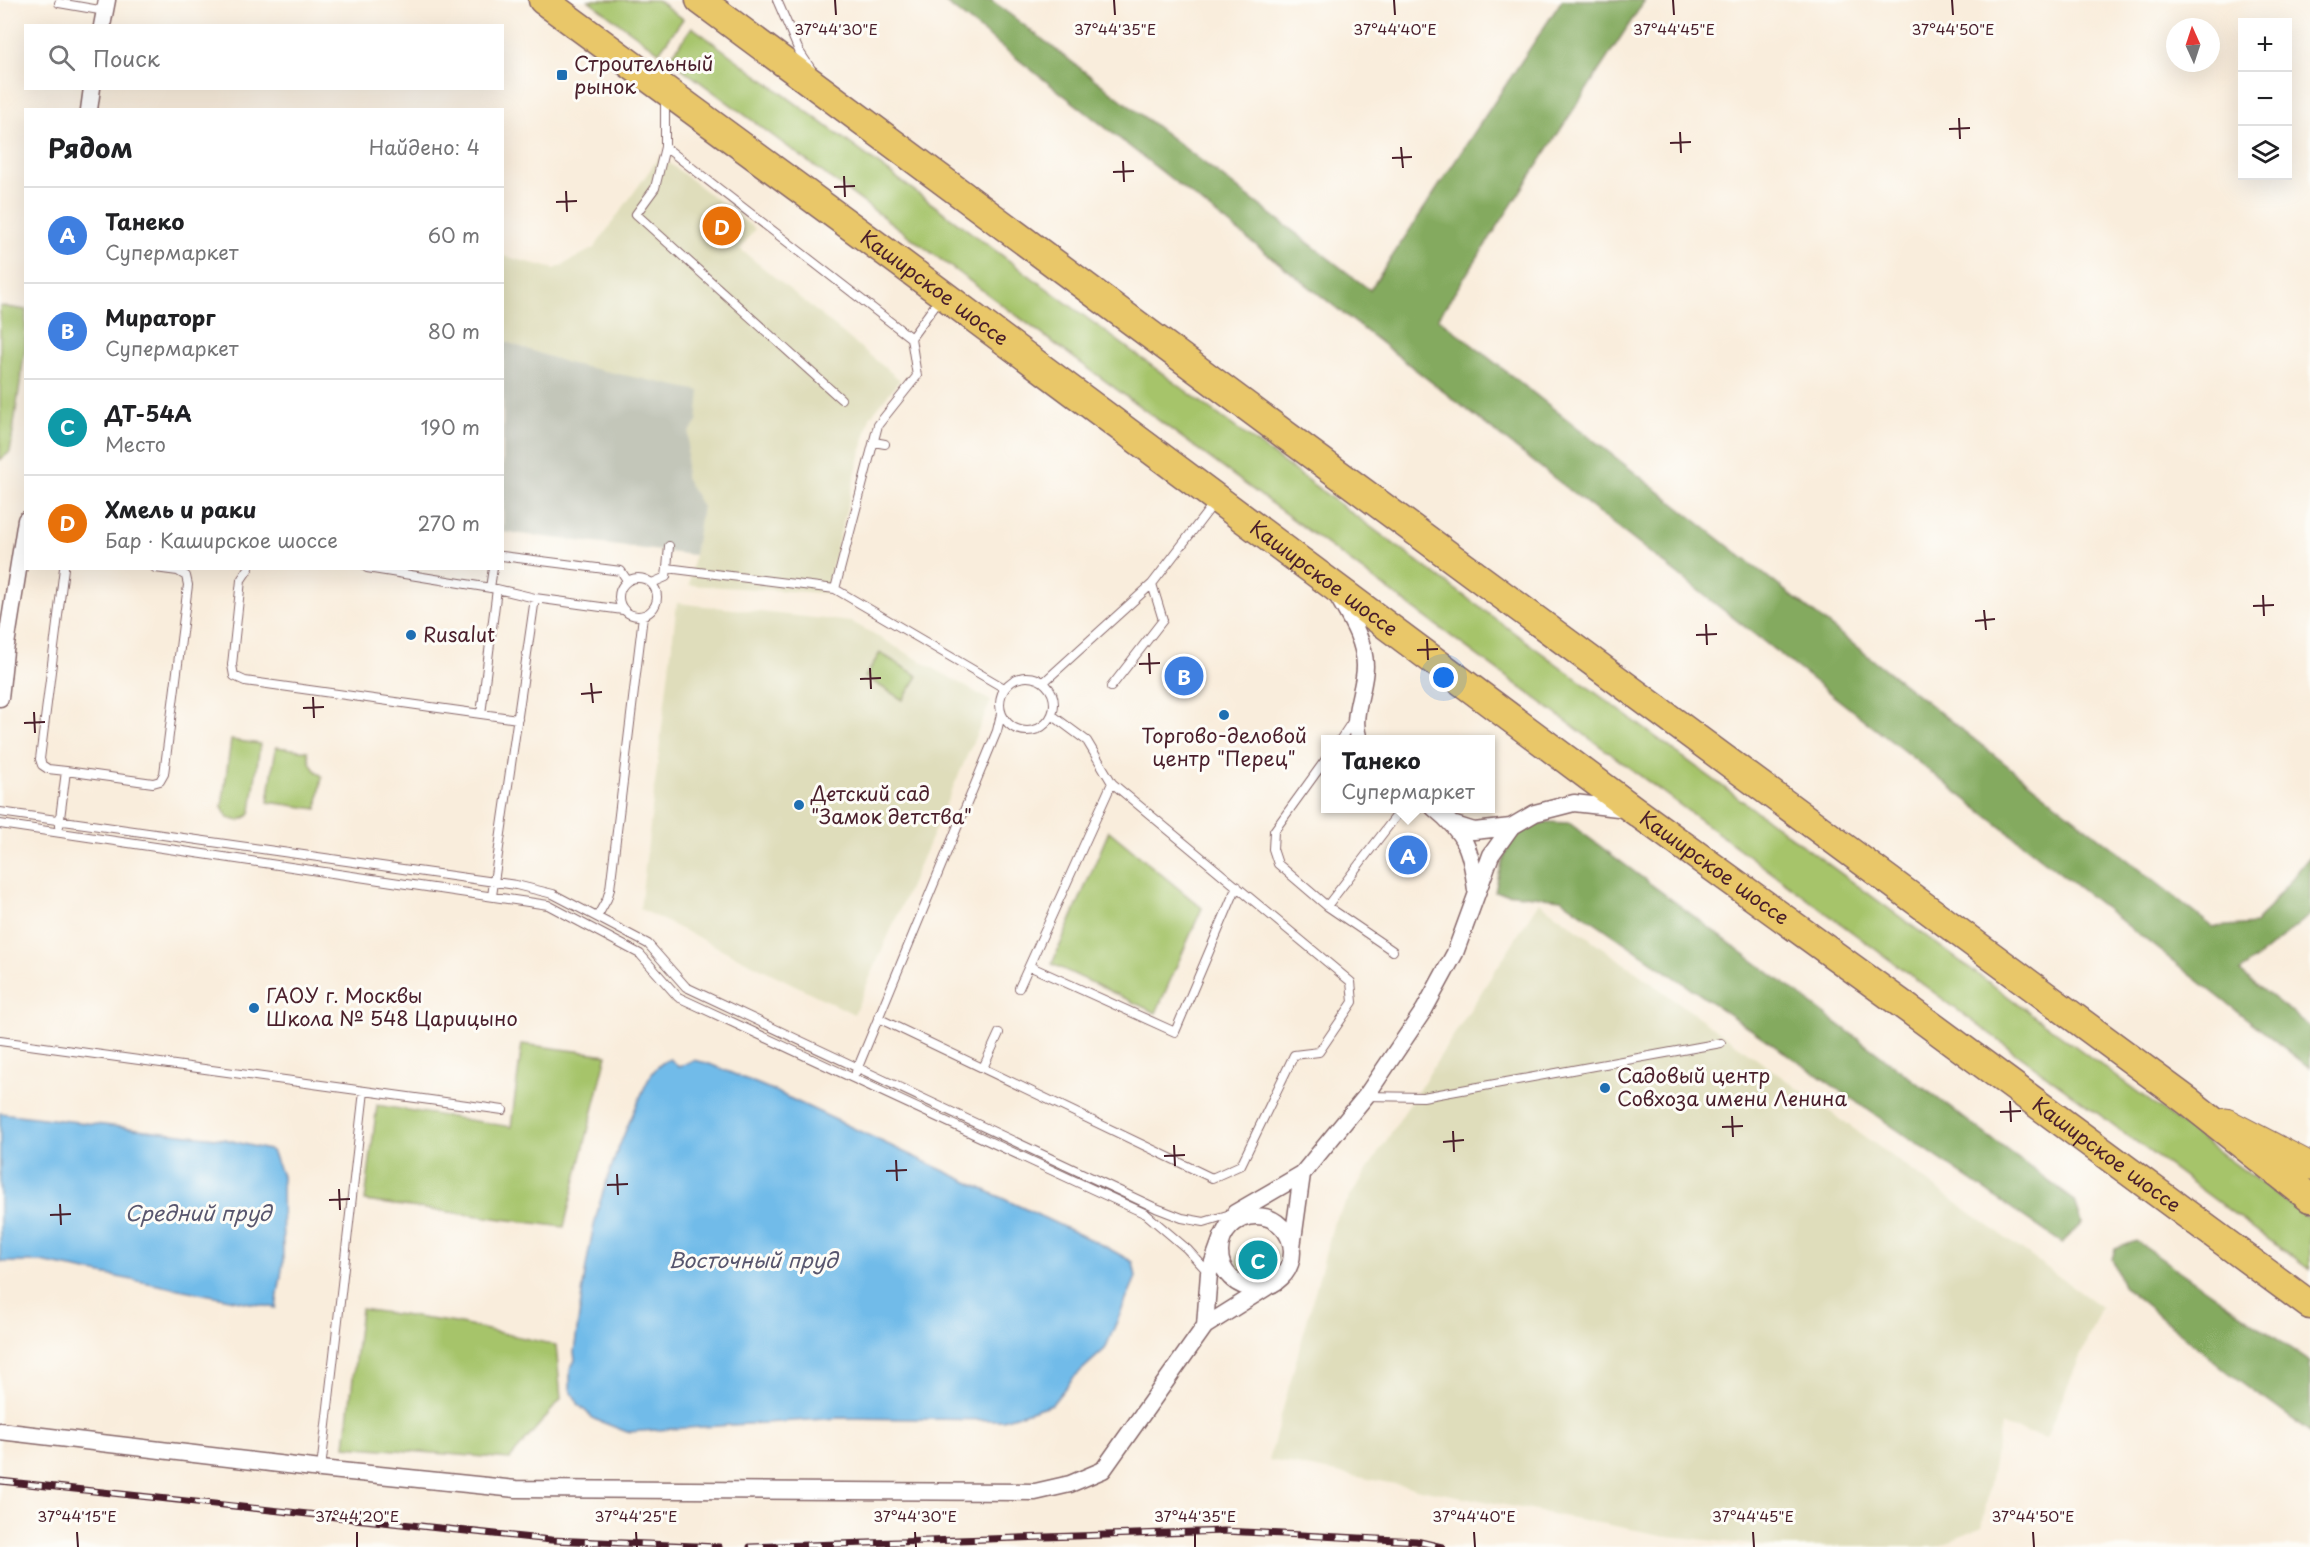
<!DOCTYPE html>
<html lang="ru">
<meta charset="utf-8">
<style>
:root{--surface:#fff;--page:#f6f6f6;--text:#202124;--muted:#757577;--line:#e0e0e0;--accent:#db2777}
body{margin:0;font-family:"Playpen Sans",sans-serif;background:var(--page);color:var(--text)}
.controls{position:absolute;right:18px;top:18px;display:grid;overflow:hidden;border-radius:0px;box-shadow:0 6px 24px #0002}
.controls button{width:54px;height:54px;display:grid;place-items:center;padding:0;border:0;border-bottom:2px solid var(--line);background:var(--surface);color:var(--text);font:30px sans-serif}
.compass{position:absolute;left:2166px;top:18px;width:54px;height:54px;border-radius:50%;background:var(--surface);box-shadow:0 6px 24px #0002;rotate:357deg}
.you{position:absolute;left:1444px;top:678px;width:21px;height:21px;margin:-15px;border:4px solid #fff;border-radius:50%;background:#1a73e8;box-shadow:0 0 0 9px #1a73e833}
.badge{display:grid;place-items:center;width:39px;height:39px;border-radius:50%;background:var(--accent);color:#fff;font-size:20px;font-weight:700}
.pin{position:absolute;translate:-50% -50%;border:3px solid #fff;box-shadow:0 2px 6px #0006}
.popup{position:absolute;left:1321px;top:735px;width:174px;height:78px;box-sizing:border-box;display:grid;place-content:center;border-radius:0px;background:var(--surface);filter:drop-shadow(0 2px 4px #0005);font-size:20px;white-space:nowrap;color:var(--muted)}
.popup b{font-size:22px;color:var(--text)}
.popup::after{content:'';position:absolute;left:50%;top:100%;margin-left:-12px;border:12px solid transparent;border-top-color:var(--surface)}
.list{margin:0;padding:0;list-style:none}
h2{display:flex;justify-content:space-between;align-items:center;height:78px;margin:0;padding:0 24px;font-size:26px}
h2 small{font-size:20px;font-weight:400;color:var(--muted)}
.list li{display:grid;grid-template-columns:39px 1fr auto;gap:18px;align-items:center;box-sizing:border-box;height:96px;padding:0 24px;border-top:2px solid var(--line)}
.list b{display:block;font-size:22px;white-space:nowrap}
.list p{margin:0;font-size:20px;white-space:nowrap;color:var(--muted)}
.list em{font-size:20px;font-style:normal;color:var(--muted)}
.icon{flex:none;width:33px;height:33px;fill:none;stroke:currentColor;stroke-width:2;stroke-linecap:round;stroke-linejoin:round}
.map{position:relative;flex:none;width:2310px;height:1547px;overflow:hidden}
.search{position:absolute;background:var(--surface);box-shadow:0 6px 24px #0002;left:24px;top:24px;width:480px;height:66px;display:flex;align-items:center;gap:15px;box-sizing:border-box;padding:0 21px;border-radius:0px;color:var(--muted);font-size:22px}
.panel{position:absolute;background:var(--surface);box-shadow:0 6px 24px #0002;left:24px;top:108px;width:480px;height:462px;border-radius:0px}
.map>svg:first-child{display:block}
.built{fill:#dfddbb}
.industrial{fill:#c3c6b9}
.green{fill:#a6c46b;stroke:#78724b;stroke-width:1.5}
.forest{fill:#84aa5f;stroke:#676445;stroke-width:1.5}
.water{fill:#71bbe9;stroke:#5e6d8a;stroke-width:1.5}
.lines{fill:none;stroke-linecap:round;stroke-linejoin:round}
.service-casing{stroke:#876769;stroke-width:10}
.minor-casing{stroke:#876769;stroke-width:19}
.primary-casing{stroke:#876769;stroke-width:29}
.trunk-casing{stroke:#876769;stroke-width:31}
.service{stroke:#fff;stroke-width:8}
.minor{stroke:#fff;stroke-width:16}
.primary{stroke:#e9c769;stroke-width:27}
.trunk{stroke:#e9c769;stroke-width:28}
.rail-casing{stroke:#4a1f2b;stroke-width:7}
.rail{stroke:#fdfcf7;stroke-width:4.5;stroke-dasharray:14;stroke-linecap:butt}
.ticks{fill:none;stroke:#4a1f2b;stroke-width:2}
.poi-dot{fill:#1f6fb2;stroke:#fdfcf7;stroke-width:2}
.labels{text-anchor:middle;stroke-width:6;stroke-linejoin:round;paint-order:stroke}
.poi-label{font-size:20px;fill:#4a1f2b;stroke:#fdfcf7;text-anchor:start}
.street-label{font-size:20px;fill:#4a1f2b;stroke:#fdfcf7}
.water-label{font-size:21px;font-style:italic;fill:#58566e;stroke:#fdfcf7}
.ticks-label{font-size:15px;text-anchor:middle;fill:#4a1f2b;stroke:#fdfcf7;stroke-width:6;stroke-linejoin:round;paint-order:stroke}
</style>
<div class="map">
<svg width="2310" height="1547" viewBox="0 0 2310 1547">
<rect width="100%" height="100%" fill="#fdfcf7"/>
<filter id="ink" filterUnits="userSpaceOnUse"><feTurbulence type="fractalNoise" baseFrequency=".0167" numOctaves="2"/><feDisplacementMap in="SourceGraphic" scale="12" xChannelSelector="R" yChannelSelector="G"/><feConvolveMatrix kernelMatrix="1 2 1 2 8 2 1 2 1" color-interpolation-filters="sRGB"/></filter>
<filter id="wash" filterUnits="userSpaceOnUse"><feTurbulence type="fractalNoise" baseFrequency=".008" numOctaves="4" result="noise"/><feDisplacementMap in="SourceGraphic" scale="24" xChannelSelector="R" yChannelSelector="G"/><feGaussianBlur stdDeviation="1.35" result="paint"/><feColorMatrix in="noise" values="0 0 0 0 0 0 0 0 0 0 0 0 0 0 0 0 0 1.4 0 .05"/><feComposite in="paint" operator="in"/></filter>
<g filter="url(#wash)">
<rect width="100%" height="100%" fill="#f9eddc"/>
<path class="built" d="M660,156l95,73 -15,20 160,131 -30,37 -45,176 -136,-8 13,-78 -17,-30 4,-44 8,-11 -126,-58 -68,-23v-85l52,13 39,-21z
M677,603l175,19 139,79 -137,313 -214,-105z
M1539,902l562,405 -55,131 -45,-13 -19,101 -45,21h-161l-109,-11 -398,-76 65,-238z"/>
<path class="industrial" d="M503,341l68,23 129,27 -3,31 -8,11 -4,44 17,30 -8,48 -191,-23z"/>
<path class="green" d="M588,0h69l26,19 -24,33z
M692,27l1618,1192v51l-1641,-1211z
M0,306l26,4 -1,39 -15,103 -10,8z
M880,653l38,23 -15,24 -38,-23z
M231,740l29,4 -9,67 -3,5 -9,5 -11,-3 -6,-11z
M276,747l32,4c1,12 4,18 14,25l-5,33 -49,-7z
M1109,831l93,77 -46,105 -104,-49z
M522,1044l85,11 -43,172 -199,-26 12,-96 134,22z
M1238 1260a19 19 0 1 1 38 0a19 19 0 1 1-38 0Z
M361,1309l95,14 100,22 5,54 -51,60 -165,-13z"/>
<path class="forest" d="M942,0h49l379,290 192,-290h83l-207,318 775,609 42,-3 55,-68v59l-70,57 70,55v41z
M1547,822l22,1 506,378 7,22 -20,20 -501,-344 -66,-7c4,-20 11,-52 30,-63 6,-3 15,-5 22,-7z
M2136,1241l174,121v70l-82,-60 -105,-86 -11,-27 3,-10z"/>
<path class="water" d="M670,1059l9,8 14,-7 14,3 63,26 336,158 27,15 3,15 -31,72 -32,29 -21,26 -49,16 -164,-2 -212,14 -33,-13 -15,-14 -9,-16v-20l5,-9 -1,-8c8,-54 13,-111 30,-163 9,-28 20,-56 32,-82 8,-17 14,-41 34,-48z
M0,1113l224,26 48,12 10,25 1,87 -7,45 -235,-46h-41z"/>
</g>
<g filter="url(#ink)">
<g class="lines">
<defs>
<path id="service" d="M777,0l22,51 12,18
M59,3l46,8
M665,99v48l-10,41 -19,26 205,185
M665,147l246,191 6,38 -39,49 -43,164 169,99
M911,338l30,-41
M874,442l11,2
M502,556l119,15 6,9
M64,568l-24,191 2,6 6,4 18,2
M249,568l-8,12 -9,85 2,11 11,5 236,33 16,-125 -130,-21
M667,568l2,-22
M619 597a19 19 0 1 1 38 0a19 19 0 1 1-38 0Z
M652,583l14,-6 1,-9 168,21
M490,588l3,-20
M497,589l38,9 88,12
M1000 704a27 27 0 1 1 54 0a27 27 0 1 1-54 0Z
M1044,682l108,-98 62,-81
M1111,687l52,-67 -11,-36
M481,714l37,5
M1340,740l14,-21
M1326,759l-52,72 -1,18 5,15 49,42 66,45
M0,812l516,73 37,9 95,50 38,43 470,221 26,10 22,4 30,-9
M0,824l548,81 92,49 38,43 468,217 41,35 22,24
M59,826l7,-55 87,12 7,-2 4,-7 24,-189 -2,-9 -8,-5 -23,-3
M492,896l43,-298
M1327,906l73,-95 5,-3
M597,917l10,-18 3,-10 33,-273
M1029,966l146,66 62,-146
M1019,988l93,-205
M878,1018l334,160 29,-13 53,-110 25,-3 34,-50 -2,-20 -239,-199 -25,-42 -35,-26
M0,1041l503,69
M983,1068l16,-35
M856,1072l141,-341 4,-17
M1366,1096l57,1 298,-54
M321,1469l43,-378"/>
<path id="minor" d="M102,26l5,-26
M89,110l3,-22
M1338,597c12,21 27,44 27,69 0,25 -15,49 -6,74
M0,698l5,-47 21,-131
M1434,808c32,26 37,41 42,82
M1455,825l19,6 37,-4
M1220 1252a36 36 0 1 1 72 0a36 36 0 1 1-72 0Z
M1292,1247l10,-73
M1205,1326l4,-53 13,-36 13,-24 67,-39 64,-78 58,-86 31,-57 36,-98 20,-28 24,-14 39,-10 53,6
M0,1431l321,38 195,20 519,3 35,-8 33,-14 102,-144 62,-39"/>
<path id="primary" d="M2226,1122l84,44"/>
<g id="trunk">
<path id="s1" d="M543,0l359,264 732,546 276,200 400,295"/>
<path d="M700,0l580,431 909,671 121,96"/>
</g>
</defs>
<use href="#service" class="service-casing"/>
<use href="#minor" class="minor-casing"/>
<use href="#primary" class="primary-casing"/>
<use href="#trunk" class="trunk-casing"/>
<use href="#service" class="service"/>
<use href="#minor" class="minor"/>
<use href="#primary" class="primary"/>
<use href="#trunk" class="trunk"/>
<defs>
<path id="rail" d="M0,1481l551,59 168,7
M750,1547l474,-16 192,10 26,6"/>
</defs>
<use href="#rail" class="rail-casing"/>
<use href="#rail" class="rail"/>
</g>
</g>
<path class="ticks" d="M835,0l1,15M1114,0l1,15M1394,0l1,15M1673,0l1,15M1952,0l1,15M1959,118l1,21M1949,129l21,-1M1680,132l1,21M1670,143l21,-1M1401,147l2,21M1392,158l20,-1M1123,161l1,21M1113,172l21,-1M844,176l1,21M834,187l21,-1M566,191l1,21M556,202l21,-1M2263,595l1,21M2253,606l21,-1M1984,610l2,20M1975,621l20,-2M1706,624l1,21M1696,635l21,-1M1427,639l1,21M1417,650l21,-1M1149,653l1,21M1139,664l21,-1M870,668l1,21M860,679l21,-1M591,683l2,20M581,694l21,-2M313,697l1,21M303,708l21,-1M34,712l1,21M24,723l21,-1M2010,1101l1,21M2000,1112l21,-1M1732,1116l1,21M1722,1127l21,-1M1453,1131l1,21M1443,1142l21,-2M1174,1145l1,21M1164,1156l21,-1M896,1160l1,21M886,1171l21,-1M617,1174l1,21M607,1185l21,-1M339,1189l1,21M329,1200l21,-1M60,1204l1,21M50,1215l21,-1M77,1532l1,15M357,1532v15M636,1532l1,15M915,1532l1,15M1195,1532v15M1474,1532l1,15M1753,1532l1,15M2033,1532l1,15"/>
<g class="poi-dot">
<rect x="556" y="69" width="12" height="12" rx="3"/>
<circle cx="411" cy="635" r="6"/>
<circle cx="1224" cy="715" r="6"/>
<circle cx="799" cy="805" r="6"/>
<circle cx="254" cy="1008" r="6"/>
<circle cx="1605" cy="1088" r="6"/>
</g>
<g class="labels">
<g class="poi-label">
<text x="574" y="71">Строительный<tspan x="574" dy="23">рынок</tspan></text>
<text x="423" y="642">Rusalut</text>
<text x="1224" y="743" text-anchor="middle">Торгово-деловой<tspan x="1224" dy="23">центр "Перец"</tspan></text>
<text x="811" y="801">Детский сад<tspan x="811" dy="23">"Замок детства"</tspan></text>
<text x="266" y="1003">ГАОУ г. Москвы<tspan x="266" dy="23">Школа № 548 Царицыно</tspan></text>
<text x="1617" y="1083">Садовый центр<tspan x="1617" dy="23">Совхоза имени Ленина</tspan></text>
</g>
<g class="street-label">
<text dy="7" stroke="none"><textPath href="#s1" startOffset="486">Каширское шоссе</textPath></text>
<text dy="7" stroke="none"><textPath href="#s1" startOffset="972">Каширское шоссе</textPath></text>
<text dy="7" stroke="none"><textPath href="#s1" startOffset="1458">Каширское шоссе</textPath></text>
<text dy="7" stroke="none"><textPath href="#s1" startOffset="1944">Каширское шоссе</textPath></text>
</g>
<g class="water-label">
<text x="198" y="1221">Средний пруд</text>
<text x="753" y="1268">Восточный пруд</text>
</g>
</g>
<g class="ticks-label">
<text x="836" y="35">37°44'30"E</text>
<text x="1115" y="35">37°44'35"E</text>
<text x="1395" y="35">37°44'40"E</text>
<text x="1674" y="35">37°44'45"E</text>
<text x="1953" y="35">37°44'50"E</text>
<text x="77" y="1522">37°44'15"E</text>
<text x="357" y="1522">37°44'20"E</text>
<text x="636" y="1522">37°44'25"E</text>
<text x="915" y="1522">37°44'30"E</text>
<text x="1195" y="1522">37°44'35"E</text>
<text x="1474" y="1522">37°44'40"E</text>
<text x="1753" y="1522">37°44'45"E</text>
<text x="2033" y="1522">37°44'50"E</text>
</g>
</svg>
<div class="controls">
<button>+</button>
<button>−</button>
<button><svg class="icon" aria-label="layers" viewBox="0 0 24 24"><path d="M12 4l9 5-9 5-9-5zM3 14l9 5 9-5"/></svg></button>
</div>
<svg class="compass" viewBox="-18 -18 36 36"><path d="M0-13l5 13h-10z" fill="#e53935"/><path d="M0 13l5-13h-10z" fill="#757577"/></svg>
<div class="you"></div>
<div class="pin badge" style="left:1408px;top:855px;background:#3f7fe0">A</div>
<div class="popup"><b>Танеко</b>Супермаркет</div>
<div class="pin badge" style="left:1184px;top:676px;background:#3f7fe0">B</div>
<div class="pin badge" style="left:1258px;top:1260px;background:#0f9aa8">C</div>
<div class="pin badge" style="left:722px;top:226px;background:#e8710a">D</div>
<div class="search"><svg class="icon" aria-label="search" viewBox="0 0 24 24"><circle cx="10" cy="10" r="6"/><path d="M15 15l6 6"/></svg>Поиск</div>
<section class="panel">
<h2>Рядом<small>Найдено: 4</small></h2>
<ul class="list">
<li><span class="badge" style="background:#3f7fe0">A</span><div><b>Танеко</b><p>Супермаркет</p></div><em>60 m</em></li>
<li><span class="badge" style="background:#3f7fe0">B</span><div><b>Мираторг</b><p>Супермаркет</p></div><em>80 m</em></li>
<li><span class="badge" style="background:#0f9aa8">C</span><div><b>ДТ-54А</b><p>Место</p></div><em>190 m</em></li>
<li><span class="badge" style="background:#e8710a">D</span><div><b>Хмель и раки</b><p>Бар · Каширское шоссе</p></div><em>270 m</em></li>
</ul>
</section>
</div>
